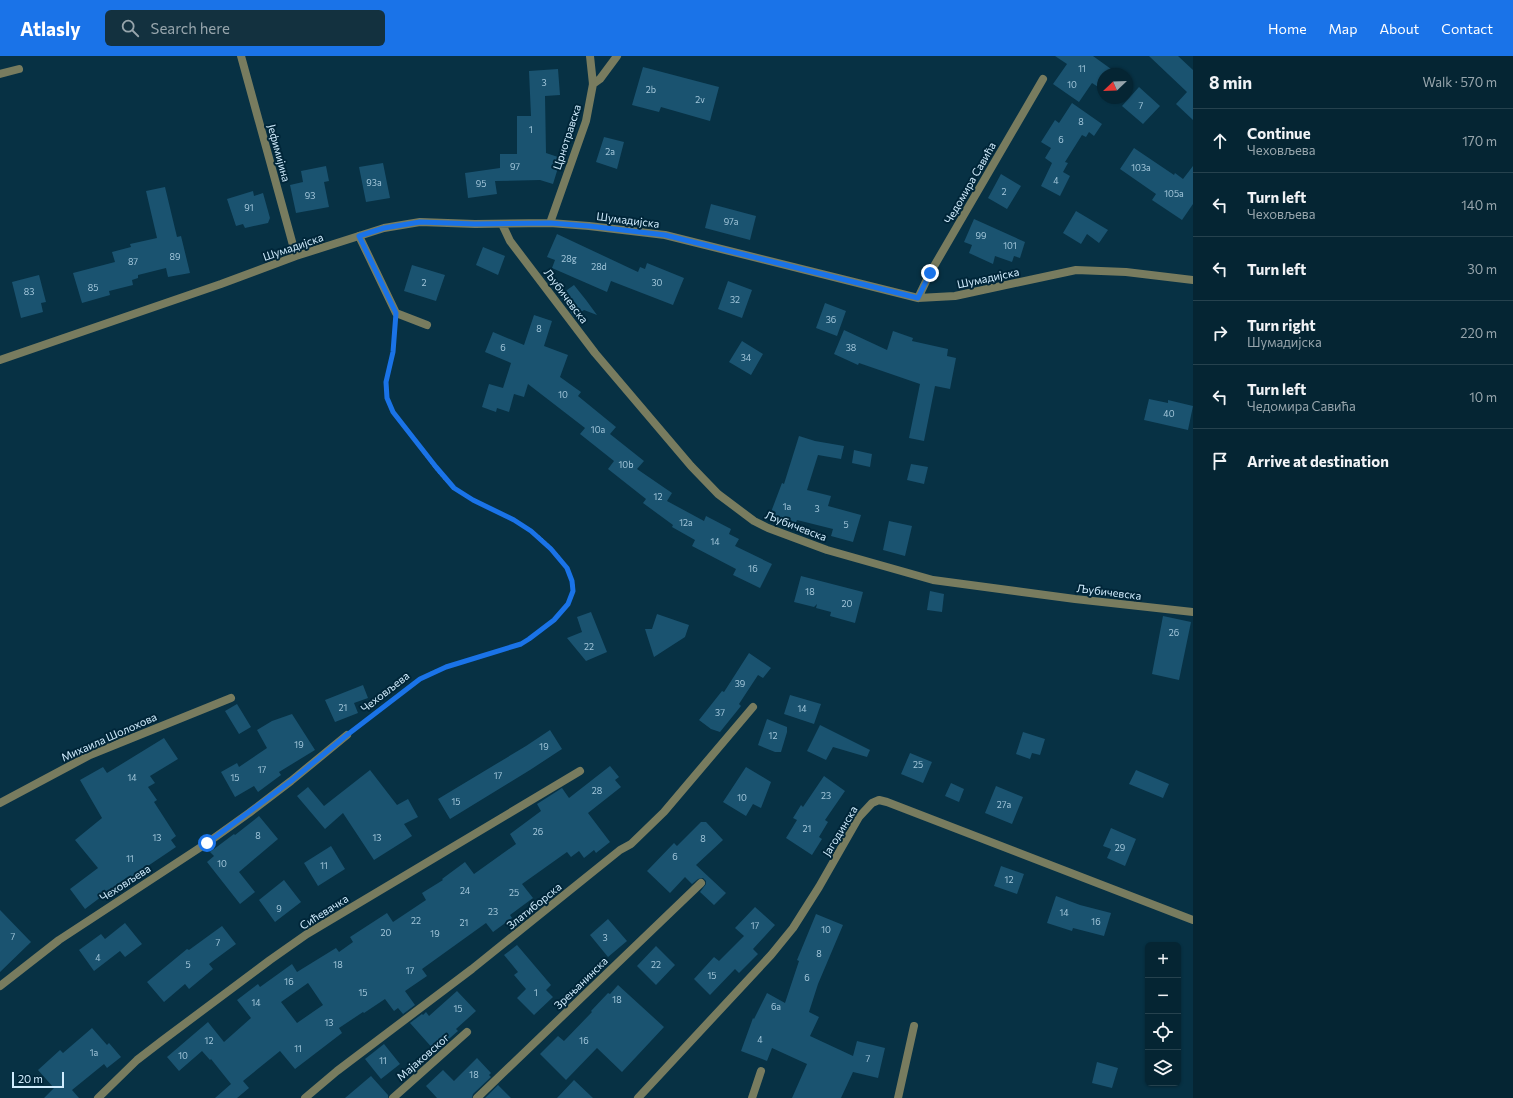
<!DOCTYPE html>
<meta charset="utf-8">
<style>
:root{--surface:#052533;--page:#13313f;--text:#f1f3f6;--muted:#97a5ac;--line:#26424e;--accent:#1a73e8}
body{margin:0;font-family:Commissioner,sans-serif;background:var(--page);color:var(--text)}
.controls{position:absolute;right:12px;bottom:12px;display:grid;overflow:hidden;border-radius:6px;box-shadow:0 1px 3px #0004}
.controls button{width:36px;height:36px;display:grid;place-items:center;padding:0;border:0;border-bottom:1px solid var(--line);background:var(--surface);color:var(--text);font:20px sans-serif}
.compass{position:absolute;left:1097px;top:12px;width:36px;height:36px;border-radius:50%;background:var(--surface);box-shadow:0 1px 3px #0004;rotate:247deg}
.scale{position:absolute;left:12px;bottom:10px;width:52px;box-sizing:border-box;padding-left:4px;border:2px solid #d0ecfd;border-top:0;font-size:11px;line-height:14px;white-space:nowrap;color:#d0ecfd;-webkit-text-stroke:3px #002639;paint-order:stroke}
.stop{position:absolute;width:12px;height:12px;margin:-9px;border:3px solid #1a73e8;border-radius:50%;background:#fff}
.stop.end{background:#1a73e8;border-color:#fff;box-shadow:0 1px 4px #0008}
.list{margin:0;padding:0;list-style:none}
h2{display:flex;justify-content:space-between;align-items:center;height:52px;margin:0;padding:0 16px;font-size:17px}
h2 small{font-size:13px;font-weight:400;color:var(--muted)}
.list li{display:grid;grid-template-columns:26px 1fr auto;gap:12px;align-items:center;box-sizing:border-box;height:64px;padding:0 16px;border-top:1px solid var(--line)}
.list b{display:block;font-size:15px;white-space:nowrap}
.list p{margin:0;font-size:13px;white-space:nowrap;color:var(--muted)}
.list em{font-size:13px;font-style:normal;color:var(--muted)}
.icon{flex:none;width:22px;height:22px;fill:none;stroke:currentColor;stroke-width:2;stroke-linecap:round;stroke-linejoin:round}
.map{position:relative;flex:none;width:1193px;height:1042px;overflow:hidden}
header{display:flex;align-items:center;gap:24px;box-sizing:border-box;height:56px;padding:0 20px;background:var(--accent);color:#fff}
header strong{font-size:19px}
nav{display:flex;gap:22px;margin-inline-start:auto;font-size:14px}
.search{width:280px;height:36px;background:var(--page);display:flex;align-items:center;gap:10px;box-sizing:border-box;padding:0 14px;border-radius:6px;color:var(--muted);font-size:15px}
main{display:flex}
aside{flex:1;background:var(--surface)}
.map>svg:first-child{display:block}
.building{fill:#1a5370;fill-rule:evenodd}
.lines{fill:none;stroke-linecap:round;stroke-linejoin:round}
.path{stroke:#6a8d9f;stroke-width:2.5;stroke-dasharray:2 2;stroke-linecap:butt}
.service{stroke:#787c5f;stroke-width:8}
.minor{stroke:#787c5f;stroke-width:8}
.route{stroke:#1a73e8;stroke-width:5}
.labels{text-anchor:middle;stroke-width:4;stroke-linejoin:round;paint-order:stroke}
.number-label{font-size:9px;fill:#a2c6da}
.street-label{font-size:11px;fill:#d0ecfd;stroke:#002639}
</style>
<header>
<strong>Atlasly</strong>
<div class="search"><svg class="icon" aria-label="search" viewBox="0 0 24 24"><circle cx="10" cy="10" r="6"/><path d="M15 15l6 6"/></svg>Search here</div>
<nav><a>Home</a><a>Map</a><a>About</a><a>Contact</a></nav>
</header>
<main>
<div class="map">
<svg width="1193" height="1042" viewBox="0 0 1193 1042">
<rect width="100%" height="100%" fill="#073144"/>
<path class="building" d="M1055,0h38l25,18h-15v16l-11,-7 -13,19 -26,-18 14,-20z
M1149,0h29l15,14v50l-17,-16 11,-12z
M643,11l76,20 -9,34 -49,-14 -2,5 -27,-7z
M558,13l2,26 -15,1 1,57 15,5 -8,26 -13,-4 -45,1 2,13 -29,4 -3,-25 35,-5v-14h17v-38h14l-2,-45z
M1139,31l21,19 -17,18 -21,-18z
M1072,47l30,21 -8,12 -5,-4 -3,5 -4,-2 -17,27 3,1 -5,9 7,4 -10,20 -19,-10 11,-23 -7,-5 6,-10 -10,-6 14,-22 4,3z
M604,81l20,5 -7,27 -21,-7z
M1134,92l40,27 1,-2 8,6 10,-13v38l-11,16 -30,-20 4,-6 -36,-25z
M383,107l7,35 -24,4 -7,-35z
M326,110l3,15 -5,1 5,25 -33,6 -6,-28 13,-3 -2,-11z
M1001,118l20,12 -14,23 -19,-11z
M165,131l12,50 4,-1 9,37 -22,4 -2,-9 -28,7v3l-6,2 1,5 -24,6 1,4 -28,8 -9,-30 42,-11 -3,-10 19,-5 -1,-3 27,-6 -11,-47z
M253,135l1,5 9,-3 7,25 -2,5 -23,5 -2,-4 -7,2 -9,-27z
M711,148l45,12 -6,24 -45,-12z
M1076,155l32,19 -9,13 -12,-9 -6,10 -18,-11z
M974,163l51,23 -5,16 -6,-2 -2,6 -17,-6 -2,8 -24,-11 3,-8 -8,-3z
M557,178l81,38 2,-5 5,2 2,-6 37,15 -11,27 -62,-24 -4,11 -55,-24 3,-8 -8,-3z
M483,191l22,9 -7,19 -22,-10z
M412,209l33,10 -9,26 -32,-10z
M39,219l7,27 -5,1 2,9 -22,6 -9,-36z
M728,225l24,9 -10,28 -24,-9z
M574,229l12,15 11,15 -13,-5 -10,7 -4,-6 3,-6 -10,-4 -3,-6z
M825,247l21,8 -9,25 -21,-8z
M534,259l18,6 -8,25 24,9 -8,22 21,15 -3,4 38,31 -6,7 34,27 -7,8 35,24 -5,8 37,20 2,-5 25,13 -2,5 10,5 -4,7 37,18 -12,24 -27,-13 3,-6 -44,-23 3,-6 -23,-13 1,-2 -30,-22 3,-4 -38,-30 6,-8 -34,-27 5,-6 -57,-44 -4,13 -10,-3 -5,18 -12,-4 -1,4 -14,-5 7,-23 14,4 8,-25 -26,-11 8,-20 31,13z
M844,274l43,20 6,-19 20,7 -1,3 36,8 -1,7 9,2 -6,31 -15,-3 -11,55 -15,-3 11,-54 -61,-21 -1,2 -24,-11z
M742,285l21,13 -12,21 -22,-13z
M1149,343l19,4v-3l25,6 -5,24 -44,-10z
M799,380l16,5 29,5 -3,13 -23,-4 -11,35 24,6 -3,10 33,9 -8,27 -22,-6 2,-7 -36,-9 -4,10 -25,-10 14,-37 2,1z
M854,394l18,4 -2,13 -18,-4z
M911,408l17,3 -4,17 -17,-4z
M889,465l23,5 -7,30 -22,-6z
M801,520l62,16 -8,31 -25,-7 1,-4 -15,-4 1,-4 -3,3 -20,-5z
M930,535l14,3 -2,18 -15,-2z
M591,556l16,40 -21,9 -19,-23 15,-6 -5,-15z
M657,558l32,11 -4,12 -31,20 -9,-28h7z
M1163,560l28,6 -12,58 -27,-6z
M749,597l22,15 -8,10 -5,-3 -19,29 2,2 -21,26 -9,-3 -12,-9 23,-29 2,1z
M363,629l5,13 -14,5 4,10 -23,9 -10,-22z
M790,639l31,9 -7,20 -30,-10z
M237,648l14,23 -12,7 -14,-23z
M292,658l23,36 -36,22 2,3 -23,17 -4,-6 -19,11 -14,-25 16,-9 2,4 28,-19 -10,-18 15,-9z
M767,663l20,8v5l-6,20h-6l-17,-7z
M820,669l50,25 -3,7 -34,-10 -7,13 -19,-9z
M550,674l12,19 -32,21 -80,49 -12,-20 88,-53z
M1023,676l22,7 -5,16 -8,-2 -2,6 -14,-5z
M164,682l14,21 -28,17 5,7 -7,4 9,13 -3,2 22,34 -5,4 5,7 -49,33 -1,-2 -41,31 -15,-20 28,-21 -23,-28 27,-22 -22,-38 23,-13 4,6z
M910,697l22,9 -9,21 -22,-9z
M610,710l9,11 -4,3 6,7 -33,26 22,29 -14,11 -2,-3 -10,8 -5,-7 -8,6 -4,-5 -45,32 11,14 -23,17 2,3 -19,14 -7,-9 -64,46 5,7 -22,15 10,14 -12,9 -5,-6 -4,3 -9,-12 -21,14 -1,-1 -24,16 3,5 -47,36 -15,-18 -37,30 6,7 -12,10h-22l16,-14 -20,-25 -1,1 -8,-9 -23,20 -12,-14 41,-35 16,20 27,-24 -14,-18 21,-16 2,3 32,-23 5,8 39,-24 3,4 14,-10 -3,-5 37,-24 6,9 33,-22 -4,-7 21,-13 -1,-1 23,-17 9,12 42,-30 -6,-10 31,-23 -4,-7 25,-16 7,10zM308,927l15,22 -26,18 -16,-21z
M746,711l25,15 -10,26 -8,-4 -7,12 -23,-14z
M370,714l27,35 11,-6 10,18 -14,7 8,12 -38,24 -31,-47 -18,16 -28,-33 11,-9 16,19z
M1136,714l33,14 -6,14 -34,-14z
M824,720l21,15 -20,29 3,2 -9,15 3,2 -10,16 -26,-17 11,-18 -4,-2 8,-13 2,2z
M951,727l13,6 -5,13 -14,-6z
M996,730l27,11 -11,27 -27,-11z
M259,760l19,23 -39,33 16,20 -15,12 -33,-42 7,-6 -4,-4 24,-18 1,1z
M701,766h5l17,18 -27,25 30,28 -12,12 -14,-13 6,-8v-3l-3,-3 -5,1 -6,5 -7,-7 -15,16 -23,-22 27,-28 3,3z
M1111,772l25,11 -11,27 -18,-8 4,-9 -8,-3z
M331,790l14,23 -27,17 -14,-23z
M1001,810l23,8 -7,20 -23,-8z
M284,824l17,22 -26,20 -16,-22z
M1056,840l24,9 31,8 -7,23 -31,-8 -1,3 -25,-8z
M755,851l20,18 -22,24 5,5 -19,19 -4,-4 -25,26 -16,-16 20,-22 5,4 25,-25 -9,-8z
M0,854l31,32 -31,30z
M816,858l27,11 -25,59 -9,28 10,5 -9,19 43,20 4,-15 28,7 -7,30 -25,-6 -12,26h-49l15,-34 -35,-16 -5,13 -26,-10 12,-33 1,1 13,-26 18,10 14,-42 -2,-1z
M608,863l19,22 -19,16 -18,-22z
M125,867l17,21 -17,13 -5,-6 -26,20 -15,-21 22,-16 4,5z
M222,870l14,18 -27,20 4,5 -24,20 -4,-5 -21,18 -17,-20 40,-33 2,1z
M517,889l34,40 -5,5 7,7 -19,18 -17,-17 9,-9 -12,-14 4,-3 -14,-17z
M656,890l19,19 -19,20 -19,-19z
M618,929l46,42 -42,45 -25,-24 -31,32 -26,-26 18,-18 6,5 28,-29 -1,-1 17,-18 2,1z
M457,935l19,20 -20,18 2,2 -23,20 -25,-28 12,-9 1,1 3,-3 3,4z
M92,972l15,17 2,-2 12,14 -14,11 -3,-4 -32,26 7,8h-35l10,-10 -16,-18 22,-20 3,3z
M384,988l16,20 -19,15 -16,-20z
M477,1002l14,15 -2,2 2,2 -18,17 -1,4h-35l-11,-12 17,-16 11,11z
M1097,1006l21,6 -6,20 -20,-5z
M371,1020l17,19v3h-43z
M574,1024l19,18h-36z
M498,1029l13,13h-26z"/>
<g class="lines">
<path class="path" d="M357,672l63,-49 13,-7 13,-5 75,-23c17,-10 48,-32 52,-52 4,-21 -28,-52 -43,-62 -24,-16 -51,-24 -74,-41 -15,-10 -33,-39 -45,-53 -6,-8 -13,-16 -18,-24 -2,-4 -5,-10 -6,-14 -3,-16 3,-30 6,-45 1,-9 1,-18 2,-27"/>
<path class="service" d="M359,180l37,77 31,12"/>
<path class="minor" d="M241,0l55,200
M0,18l19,-5
M593,28l7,-5 17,-23
M550,167l36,-102 7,-37 -3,-28
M502,168l8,17 85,112 96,113 27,28 36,27 14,7 59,22 106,30 142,19 118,13
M918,242l12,-25 113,-194
M0,304l221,-76 75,-28 88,-28 36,-6 55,2 75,-1 39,3 76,9 253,63 37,-2 121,-26 50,2 67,8
M0,747l90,-48 141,-57
M0,930l59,-46 148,-97 42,-30 42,-32 56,-46
M98,1042l39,-38 26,-20 107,-80 37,-26 52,-31 221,-132
M305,1042l32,-27 135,-102 148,-119 11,-6 33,-32 89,-105
M393,1042l74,-66
M477,1042l224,-215
M638,1042l133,-143 22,-27 26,-41 40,-70 13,-14 7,-3 8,2 306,118
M752,1042l9,-27
M898,1042l16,-72"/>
</g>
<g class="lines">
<path class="route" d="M207,787l84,-62 56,-46 73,-56 26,-12 75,-23 8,-5 25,-19 14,-16 5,-13 -1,-10 -5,-13 -16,-19 -20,-18 -17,-11 -41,-20 -19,-12 -18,-21 -43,-55 -6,-14 -1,-16 7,-30 3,-39 -37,-77 25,-8 36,-6 55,2 75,-1 39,3 76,9 253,63 12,-25"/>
</g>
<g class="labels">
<g class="number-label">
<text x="1082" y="16">11</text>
<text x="544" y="30">3</text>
<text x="1072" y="32">10</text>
<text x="651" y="37">2b</text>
<text x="700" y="47">2v</text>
<text x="1141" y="53">7</text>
<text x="1081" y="69">8</text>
<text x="531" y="77">1</text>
<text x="1061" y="87">6</text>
<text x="610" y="99">2a</text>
<text x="515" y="114">97</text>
<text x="1141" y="115">103a</text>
<text x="1056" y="128">4</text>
<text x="374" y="130">93a</text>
<text x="481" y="131">95</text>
<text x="1004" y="139">2</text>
<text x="1174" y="141">105a</text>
<text x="310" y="143">93</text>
<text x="249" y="155">91</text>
<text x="731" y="169">97a</text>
<text x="981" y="183">99</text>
<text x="1010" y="193">101</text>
<text x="175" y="204">89</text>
<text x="569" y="206">28g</text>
<text x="133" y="209">87</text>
<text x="599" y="214">28d</text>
<text x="424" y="230">2</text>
<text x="657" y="230">30</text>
<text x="93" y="235">85</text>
<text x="29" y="239">83</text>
<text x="735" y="247">32</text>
<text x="831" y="267">36</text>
<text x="539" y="276">8</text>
<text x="503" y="295">6</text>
<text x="851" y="295">38</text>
<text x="746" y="305">34</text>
<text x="563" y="342">10</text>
<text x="1169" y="361">40</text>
<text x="598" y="377">10a</text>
<text x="626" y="412">10b</text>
<text x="658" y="444">12</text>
<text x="787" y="454">1a</text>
<text x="817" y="456">3</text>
<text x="686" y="470">12a</text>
<text x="846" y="472">5</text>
<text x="715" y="489">14</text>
<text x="753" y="516">16</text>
<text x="810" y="539">18</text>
<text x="847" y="551">20</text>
<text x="1174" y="580">26</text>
<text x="589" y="594">22</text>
<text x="740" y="631">39</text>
<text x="343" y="655">21</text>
<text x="802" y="656">14</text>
<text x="720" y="660">37</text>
<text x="773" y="683">12</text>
<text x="299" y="692">19</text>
<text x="544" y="694">19</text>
<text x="918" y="712">25</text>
<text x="262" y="717">17</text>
<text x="498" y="723">17</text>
<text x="132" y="725">14</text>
<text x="235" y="725">15</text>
<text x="597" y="738">28</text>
<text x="826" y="743">23</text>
<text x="742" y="745">10</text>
<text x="456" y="749">15</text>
<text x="1004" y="752">27a</text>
<text x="807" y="776">21</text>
<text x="538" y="779">26</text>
<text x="258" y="783">8</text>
<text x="157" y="785">13</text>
<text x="377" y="785">13</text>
<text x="703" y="786">8</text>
<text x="1120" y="795">29</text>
<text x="675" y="804">6</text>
<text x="130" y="806">11</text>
<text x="222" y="811">10</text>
<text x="324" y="813">11</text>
<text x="1009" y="827">12</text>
<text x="465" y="838">24</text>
<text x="514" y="840">25</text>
<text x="279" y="856">9</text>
<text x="493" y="859">23</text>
<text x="1064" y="860">14</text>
<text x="416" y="868">22</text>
<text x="1096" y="869">16</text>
<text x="464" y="870">21</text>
<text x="755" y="873">17</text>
<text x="826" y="877">10</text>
<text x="386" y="880">20</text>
<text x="435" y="881">19</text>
<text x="13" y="884">7</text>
<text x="605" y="885">3</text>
<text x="218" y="890">7</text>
<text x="819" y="901">8</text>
<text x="98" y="905">4</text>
<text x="188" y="912">5</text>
<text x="338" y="912">18</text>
<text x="656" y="912">22</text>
<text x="410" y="918">17</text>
<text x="712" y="923">15</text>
<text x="807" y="925">6</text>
<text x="289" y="929">16</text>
<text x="363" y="940">15</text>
<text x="536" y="940">1</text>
<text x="617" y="947">18</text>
<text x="256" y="950">14</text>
<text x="776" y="954">6a</text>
<text x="458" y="956">15</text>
<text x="329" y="970">13</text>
<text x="760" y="987">4</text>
<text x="209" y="988">12</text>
<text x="584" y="988">16</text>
<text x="298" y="996">11</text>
<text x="94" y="1000">1a</text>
<text x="183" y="1003">10</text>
<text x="868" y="1006">7</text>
<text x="383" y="1008">11</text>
<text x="474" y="1022">18</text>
</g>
<g class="street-label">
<text transform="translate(567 81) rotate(-72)" y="4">Црнотравска</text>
<text transform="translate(279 97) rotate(75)" y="4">Јефимијина</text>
<text transform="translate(970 127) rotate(-60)" y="4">Чедомира Савића</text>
<text transform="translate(628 164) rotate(7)" y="4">Шумадијска</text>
<text transform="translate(293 191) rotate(-19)" y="4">Шумадијска</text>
<text transform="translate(988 222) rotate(-12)" y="4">Шумадијска</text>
<text transform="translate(566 240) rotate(53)" y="4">Љубичевска</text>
<text transform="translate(796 470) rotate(21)" y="4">Љубичевска</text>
<text transform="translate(1109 536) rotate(7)" y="4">Љубичевска</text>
<text transform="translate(385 636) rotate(-38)" y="4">Чеховљева</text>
<text transform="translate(109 681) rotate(-24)" y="4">Михаила Шолохова</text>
<text transform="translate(840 775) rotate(-59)" y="4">Јагодинска</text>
<text transform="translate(125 827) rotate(-33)" y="4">Чеховљева</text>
<text transform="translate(534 850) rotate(-39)" y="4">Златиборска</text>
<text transform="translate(324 856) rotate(-32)" y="4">Сићевачка</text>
<text transform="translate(581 927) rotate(-44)" y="4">Зрењанинска</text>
<text transform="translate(423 1001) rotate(-41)" y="4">Мајаковског</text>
</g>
</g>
</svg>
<div class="controls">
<button>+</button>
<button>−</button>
<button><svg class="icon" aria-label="locate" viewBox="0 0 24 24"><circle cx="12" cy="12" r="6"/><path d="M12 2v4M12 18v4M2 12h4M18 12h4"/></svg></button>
<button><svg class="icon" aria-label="layers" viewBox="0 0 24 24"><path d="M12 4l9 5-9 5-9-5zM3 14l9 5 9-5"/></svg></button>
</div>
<svg class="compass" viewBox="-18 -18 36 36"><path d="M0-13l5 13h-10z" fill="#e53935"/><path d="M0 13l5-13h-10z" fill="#97a5ac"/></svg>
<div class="scale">20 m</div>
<div class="stop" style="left:207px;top:787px"></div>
<div class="stop end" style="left:930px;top:217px"></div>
</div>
<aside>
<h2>8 min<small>Walk · 570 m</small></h2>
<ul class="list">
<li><svg class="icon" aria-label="ahead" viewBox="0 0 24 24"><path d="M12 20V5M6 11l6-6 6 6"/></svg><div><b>Continue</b><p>Чеховљева</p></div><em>170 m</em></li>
<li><svg class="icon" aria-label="left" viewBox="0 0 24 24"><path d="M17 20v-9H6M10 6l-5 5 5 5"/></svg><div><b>Turn left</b><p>Чеховљева</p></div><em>140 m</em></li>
<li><svg class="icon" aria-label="left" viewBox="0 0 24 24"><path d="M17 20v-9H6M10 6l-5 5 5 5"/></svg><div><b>Turn left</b></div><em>30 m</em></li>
<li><svg class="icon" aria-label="right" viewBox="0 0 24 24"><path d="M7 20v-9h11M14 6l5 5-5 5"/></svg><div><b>Turn right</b><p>Шумадијска</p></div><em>220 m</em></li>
<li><svg class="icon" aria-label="left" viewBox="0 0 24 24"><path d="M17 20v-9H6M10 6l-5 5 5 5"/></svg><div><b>Turn left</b><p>Чедомира Савића</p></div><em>10 m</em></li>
<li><svg class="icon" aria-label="arrive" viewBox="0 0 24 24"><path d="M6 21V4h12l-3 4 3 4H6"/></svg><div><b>Arrive at destination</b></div></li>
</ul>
</aside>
</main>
